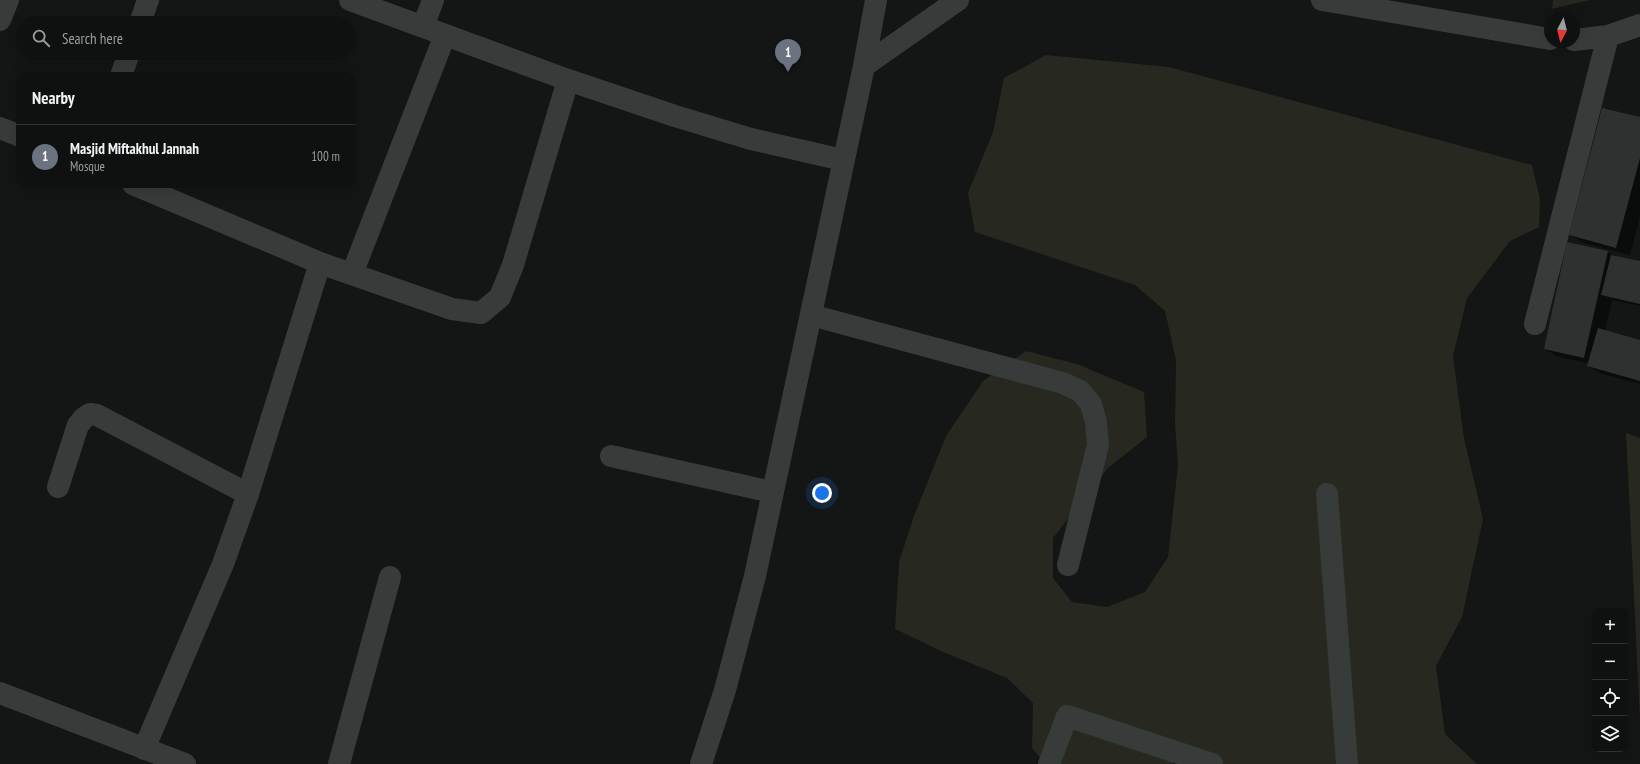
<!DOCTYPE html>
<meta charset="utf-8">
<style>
:root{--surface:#0f1010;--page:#181919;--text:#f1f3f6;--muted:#9b9d9f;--line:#2f3030;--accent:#dd4481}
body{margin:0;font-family:"PT Sans Narrow",sans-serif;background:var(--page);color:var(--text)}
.controls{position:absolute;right:12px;bottom:12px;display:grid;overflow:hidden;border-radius:8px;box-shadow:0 4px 16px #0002}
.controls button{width:36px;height:36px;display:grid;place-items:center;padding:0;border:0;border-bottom:1px solid var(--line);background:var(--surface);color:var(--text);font:20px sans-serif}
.compass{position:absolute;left:1544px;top:12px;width:36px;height:36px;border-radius:50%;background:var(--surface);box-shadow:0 4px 16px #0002;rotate:187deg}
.you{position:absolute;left:822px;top:493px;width:14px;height:14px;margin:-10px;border:3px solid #fff;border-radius:50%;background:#1a73e8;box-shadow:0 0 0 6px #1a73e833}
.badge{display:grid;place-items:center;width:26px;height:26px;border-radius:50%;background:var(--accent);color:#fff;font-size:13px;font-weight:700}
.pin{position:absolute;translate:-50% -33px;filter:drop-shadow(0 1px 2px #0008)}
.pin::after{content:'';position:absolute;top:21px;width:14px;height:12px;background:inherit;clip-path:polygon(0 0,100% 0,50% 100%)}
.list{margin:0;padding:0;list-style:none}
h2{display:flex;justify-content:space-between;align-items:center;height:52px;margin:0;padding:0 16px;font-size:17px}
h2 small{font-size:13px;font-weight:400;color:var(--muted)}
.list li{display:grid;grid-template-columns:26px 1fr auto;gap:12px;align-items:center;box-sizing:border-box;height:64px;padding:0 16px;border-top:1px solid var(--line)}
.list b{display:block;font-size:15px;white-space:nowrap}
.list p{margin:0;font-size:13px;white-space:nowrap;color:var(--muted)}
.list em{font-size:13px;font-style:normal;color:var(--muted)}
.icon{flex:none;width:22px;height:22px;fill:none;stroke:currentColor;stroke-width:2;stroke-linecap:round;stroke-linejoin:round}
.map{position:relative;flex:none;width:1640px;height:764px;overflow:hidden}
.search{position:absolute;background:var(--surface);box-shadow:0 4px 16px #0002;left:16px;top:16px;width:340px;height:44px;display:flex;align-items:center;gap:10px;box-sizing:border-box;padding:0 14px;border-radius:22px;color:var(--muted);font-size:15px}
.panel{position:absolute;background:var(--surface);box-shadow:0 4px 16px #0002;left:16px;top:72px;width:340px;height:116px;border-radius:12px}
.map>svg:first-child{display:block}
.green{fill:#272820}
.shadow{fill:#0007}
.building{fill:#2f3131}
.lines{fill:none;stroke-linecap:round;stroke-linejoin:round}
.minor{stroke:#373c3b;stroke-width:22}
</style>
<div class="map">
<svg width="1640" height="764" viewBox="0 0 1640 764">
<rect width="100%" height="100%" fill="#141515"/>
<path class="green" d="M1553,0h37l-38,9z
M1046,55l123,12 363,98 8,34 -1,28 -29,14 -43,57 -14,58 11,82 19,81 -21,98 -26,49 9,68 32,30h-277l-8,-6 -21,6h-126l-13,-16 1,-45 -26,-25 -66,-27 -46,-22 4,-67 15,-46 32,-80 37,-55 43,-30 51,13 67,28 3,45 -39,31 -55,70v40l19,24 35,5 38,-15 23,-35 10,-92 -3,-41 1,-64 -11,-49 -30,-26 -160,-53 -7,-39 25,-61 11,-54z
M1626,433l14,5v282z"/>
<path class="shadow" d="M1640,118v99l-10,38 -46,-12 -14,-8z
M1607,252l10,5 23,5v44l-28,-6 -7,31 35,10v43l-38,-10 -14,-8 1,-3 -31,-6 -13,-8z"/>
<path class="building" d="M1602,108l38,9v41l-24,90 -47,-13z
M1567,242l41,9 -24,107 -40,-9z
M1611,255l29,6v43l-39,-9z
M1598,328l42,12v41l-53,-15z"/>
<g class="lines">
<path class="minor" d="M350,0l218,80 107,36 76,23 92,21
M1322,0l228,39
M0,20l8,-20
M140,23l8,-23
M423,27l10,-27
M1574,40l34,-4 32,-11
M864,66l12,-66
M121,76l8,-23
M0,128l20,8
M133,184l187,79 132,46 29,4 19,-16 13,-32 55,-185
M352,274l93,-239
M811,315l252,68 17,8 11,13 5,18 2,23 -30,120
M1535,324l73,-288
M611,456l161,36
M58,487l20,-62 6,-7 6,-4 7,1 151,79
M1327,494l20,270
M0,693l185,71
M144,749l79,-185 25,-70 72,-231
M339,764l51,-187
M701,764l24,-74 30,-114 109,-510 94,-66
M1049,764l18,-48 145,48"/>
</g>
</svg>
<div class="controls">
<button>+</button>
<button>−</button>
<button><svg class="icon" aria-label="locate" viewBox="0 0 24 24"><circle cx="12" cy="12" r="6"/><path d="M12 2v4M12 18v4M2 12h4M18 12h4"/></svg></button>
<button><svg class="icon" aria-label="layers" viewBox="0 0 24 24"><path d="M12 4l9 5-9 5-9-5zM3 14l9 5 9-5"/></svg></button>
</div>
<svg class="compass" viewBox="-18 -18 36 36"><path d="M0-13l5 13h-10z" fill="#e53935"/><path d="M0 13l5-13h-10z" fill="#9b9d9f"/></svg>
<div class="you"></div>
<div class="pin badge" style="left:788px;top:72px;background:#6b7280">1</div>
<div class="search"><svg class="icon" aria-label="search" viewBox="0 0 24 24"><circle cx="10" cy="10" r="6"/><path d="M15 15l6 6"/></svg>Search here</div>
<section class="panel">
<h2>Nearby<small></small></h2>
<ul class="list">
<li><span class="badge" style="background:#6b7280">1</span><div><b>Masjid Miftakhul Jannah</b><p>Mosque</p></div><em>100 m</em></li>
</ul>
</section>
</div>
